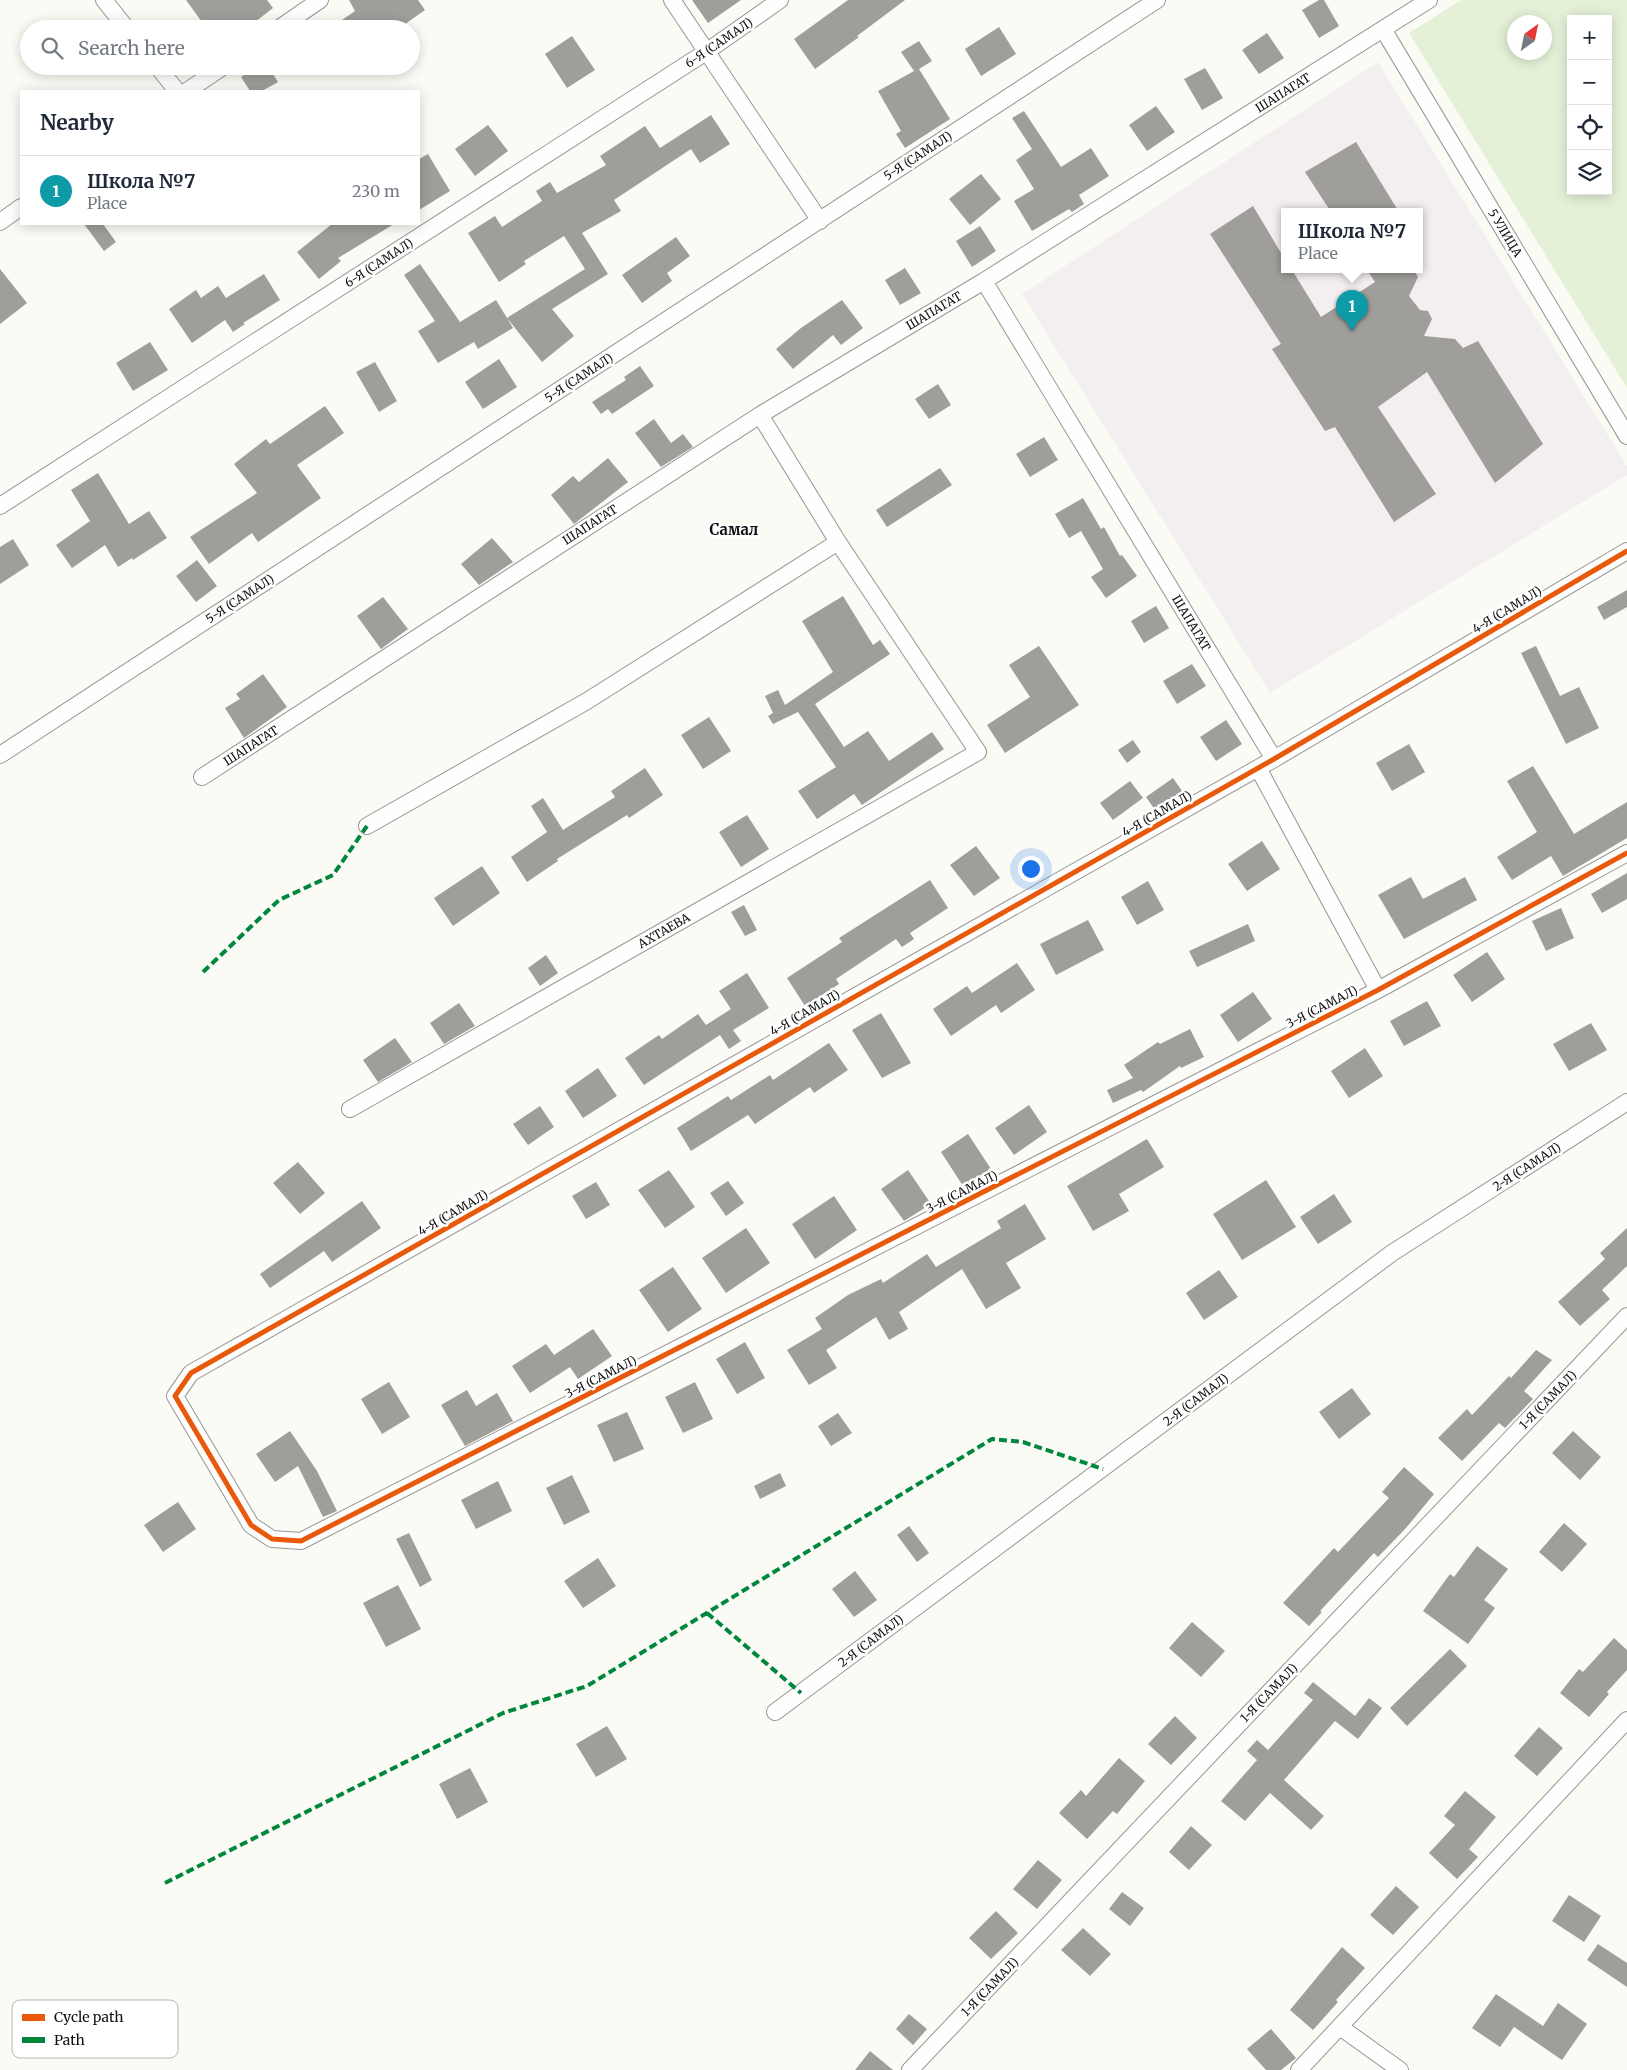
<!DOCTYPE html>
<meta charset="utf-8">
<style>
:root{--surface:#fff;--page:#f6f6f7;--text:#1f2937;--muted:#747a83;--line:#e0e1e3;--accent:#111827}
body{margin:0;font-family:Merriweather,serif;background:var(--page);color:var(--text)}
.controls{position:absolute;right:15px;top:15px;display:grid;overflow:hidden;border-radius:0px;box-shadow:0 2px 12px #0003}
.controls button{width:45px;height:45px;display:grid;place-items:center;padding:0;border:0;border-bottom:1px solid var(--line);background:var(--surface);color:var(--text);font:25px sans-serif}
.compass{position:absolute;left:1507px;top:15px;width:45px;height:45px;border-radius:50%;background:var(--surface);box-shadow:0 2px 12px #0003;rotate:33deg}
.you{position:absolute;left:1030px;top:868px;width:18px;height:18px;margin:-12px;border:4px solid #fff;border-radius:50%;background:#1a73e8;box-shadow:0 0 0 8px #1a73e833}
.badge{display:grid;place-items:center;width:32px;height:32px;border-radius:50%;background:var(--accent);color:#fff;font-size:16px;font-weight:700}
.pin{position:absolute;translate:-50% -41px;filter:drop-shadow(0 1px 2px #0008)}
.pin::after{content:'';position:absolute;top:26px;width:18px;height:15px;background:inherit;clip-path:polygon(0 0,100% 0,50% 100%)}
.popup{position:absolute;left:1281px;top:208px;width:142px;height:65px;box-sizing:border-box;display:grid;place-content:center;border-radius:0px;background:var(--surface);filter:drop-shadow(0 1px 4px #0005);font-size:16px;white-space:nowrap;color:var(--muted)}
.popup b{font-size:19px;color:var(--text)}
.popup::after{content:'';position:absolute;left:50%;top:100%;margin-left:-10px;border:10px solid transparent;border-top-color:var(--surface)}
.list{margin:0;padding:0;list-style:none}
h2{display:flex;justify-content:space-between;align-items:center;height:65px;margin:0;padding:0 20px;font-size:21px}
h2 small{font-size:16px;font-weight:400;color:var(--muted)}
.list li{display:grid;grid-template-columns:32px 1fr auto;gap:15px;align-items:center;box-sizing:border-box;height:70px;padding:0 20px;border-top:1px solid var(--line)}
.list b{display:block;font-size:19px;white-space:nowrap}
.list p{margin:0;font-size:16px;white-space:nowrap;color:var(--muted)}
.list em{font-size:16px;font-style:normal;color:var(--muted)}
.icon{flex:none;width:28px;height:28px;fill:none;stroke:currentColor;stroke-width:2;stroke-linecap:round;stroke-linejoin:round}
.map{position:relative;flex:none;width:1627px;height:2070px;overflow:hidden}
.search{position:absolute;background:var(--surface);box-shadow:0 2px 12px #0003;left:20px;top:20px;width:400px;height:55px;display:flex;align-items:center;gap:12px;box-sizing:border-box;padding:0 18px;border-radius:28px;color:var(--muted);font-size:19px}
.panel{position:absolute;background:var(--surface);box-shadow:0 2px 12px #0003;left:20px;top:90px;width:400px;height:135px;border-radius:0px}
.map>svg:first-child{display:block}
.industrial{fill:#f3eff1;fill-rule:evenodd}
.green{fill:#e5f1d7;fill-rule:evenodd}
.building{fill:#9f9e9b}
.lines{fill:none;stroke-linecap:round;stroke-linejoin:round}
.street-casing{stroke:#969694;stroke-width:18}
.street{stroke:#fefefe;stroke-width:16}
.quiet{stroke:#00873e;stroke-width:4;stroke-dasharray:8 4;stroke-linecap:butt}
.cycleway-casing{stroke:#fff;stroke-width:8}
.cycleway{stroke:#e8590c;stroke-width:5}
.labels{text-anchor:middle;stroke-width:5;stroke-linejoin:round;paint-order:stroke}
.street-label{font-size:12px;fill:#101010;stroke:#fff}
.quarter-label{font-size:15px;font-weight:bold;fill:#101010;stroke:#fff}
.key{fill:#fff;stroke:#b7b7b7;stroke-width:1}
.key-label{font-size:14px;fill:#101010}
</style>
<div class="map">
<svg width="1627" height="2070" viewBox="0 0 1627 2070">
<rect width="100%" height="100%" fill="#fbfbf6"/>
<path class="industrial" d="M1378,62l249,404v9l-357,218 -248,-399zM1284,212h136v58h-136z"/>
<path class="green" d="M1461,0h166v388l-218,-355zM1571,19h37v172h-37zM1514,22h30v30h-30z"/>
<path class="building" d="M186,0h81l6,8 -27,21h-39z
M349,0h69l7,10 -27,19h-69l26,-18z
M692,0h49l-33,23z
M848,0h57l-48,36 2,1 -44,32 -21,-30z
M1319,0h5l15,26 -20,12 -17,-28z
M999,27l17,27 -35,22 -16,-27z
M1267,33l17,25 -25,16 -17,-24z
M572,36l23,34 -28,18 -22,-34z
M919,41l13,20 -13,8 31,50 -45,29 -9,-14 5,-3 -23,-40 36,-20 -13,-19z
M258,66h10l10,16 -16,9h-12l-9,-14z
M1205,68l18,30 -21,12 -18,-31z
M1156,106l19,26 -28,19 -18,-26z
M1024,111l37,56 30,-19 18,28 -30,19 5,9 -12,8 -3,-3 -37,22 -18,-30 20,-12 -18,-29 16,-11 -20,-31z
M711,115l19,29 -30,19 -9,-14 -77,51 7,11 -39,22 26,41 -56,35 22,27 -32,26 -35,-44 78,-49 -21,-33 -40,25 2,3 -27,18 -31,-49 27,-17 7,11 40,-26 -6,-10 14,-9 7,11 49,-28 -6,-9 45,-30 15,22z
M488,125l20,26 -33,25 -20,-27z
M1356,142l43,70h-68l-26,-40z
M428,154l22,37 -31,19v-51z
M981,174l20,25 -31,26 -21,-26z
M1253,206l31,52v12h8l29,47 54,-35 -8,-12h47l4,7 -9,19 11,14 8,1 4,8 -8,17 31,3 8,9 15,-7 65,103 -48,39 -68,-111 -49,35 58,87 -42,28 -59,-95 -10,4 -53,-82 9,-5 -71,-110z
M84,224h19l13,18 -12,9z
M332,224h62l-56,34 3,3 -22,18 -22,-27z
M980,226l16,25 -24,16 -16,-26z
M676,237l14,19 -23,17 5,8 -30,22 -20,-28z
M420,264l40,58 36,-22 17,28 -35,21 -4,-7 -36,21 -20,-32 17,-10 -31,-46z
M905,268l16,25 -21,12 -15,-25z
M0,269l27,34 -27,21z
M264,274l16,26 -37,23 2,1 -12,8 -8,-12 -33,23 -23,-34 27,-19 5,8 17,-12 8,12z
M842,300l21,28 -22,17 -8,-10 -40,34 -17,-20 25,-21z
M150,342l18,28 -35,21 -17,-28z
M499,359l18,28 -34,22 -18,-27z
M375,362l22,39 -18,11 -23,-40z
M640,366l14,20 -42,28 -4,-5 -7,5 -9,-12 34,-22 -2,-3z
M938,384l13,21 -22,14 -14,-20z
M325,406l19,27 -47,32 24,33 -63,44 -6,-9 -43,31 -19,-27 67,-44 -23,-29 32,-25 4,5z
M654,419l17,24 12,-9 10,13 -32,20 -26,-34z
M1044,437l14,23 -28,17 -14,-23z
M608,458l20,24 -54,42 -23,-29 22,-19 6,6z
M940,468l12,17 -65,42 -11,-17z
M98,473l31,51 20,-13 18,27 -34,22 -1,-2 -14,9 -13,-22 -33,23 -16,-23 34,-24 -19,-31z
M1083,498l18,31 3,-2 16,29 2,-1 15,21 -31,22 -15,-21 12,-8 -22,-38 -12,7 -14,-24z
M492,538l21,24 -34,23 -18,-21z
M13,539l16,26 -29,19v-37z
M197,560l20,26 -21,16 -20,-26z
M1627,590v17l-23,13 -7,-13z
M843,596l30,49 7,-5 10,14 -75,50 29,43 24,-16 21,30 43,-29 12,17 -82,56 -8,-11 -37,25 -19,-28 38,-24 -38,-55 -25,12 -5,-8 5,-3 -8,-17 13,-6 7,15 48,-33 -31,-51z
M383,597l25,32 -27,20 -24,-33z
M1156,606l13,22 -25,15 -13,-22z
M1039,646l40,59 -74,48 -18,-28 43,-28 -21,-32z
M1536,646l24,50 19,-9 20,41 -33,16 -45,-91z
M1192,664l14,22 -29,18 -14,-23z
M263,674l24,33 -43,31 -19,-30 15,-9 -4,-5z
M709,717l22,34 -28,18 -22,-34z
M1226,720l16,24 -26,17 -16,-24z
M1133,740l8,12 -14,11 -9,-13z
M1409,744l16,28 -33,19 -16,-28z
M1533,766l41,68 53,-32v36l-64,38 -12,-20 -39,24 -15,-23 40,-25 -30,-51z
M645,768l18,27 -34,23 -2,-3 -70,44 1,2 -31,21 -16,-25 36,-25 -16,-26 12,-8 20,32 52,-33 -4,-6z
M1173,778l9,13 -27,19 -9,-13z
M1130,781l13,17 -30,22 -13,-17z
M747,815l22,34 -28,18 -22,-35z
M1262,841l18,28 -33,22 -19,-27z
M976,846l24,32 -26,18 -24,-31z
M482,866l18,27 -47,33 -19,-28z
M1627,873v26l-25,14 -11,-19z
M1411,877l12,22 42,-22 12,23 -73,39 -26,-44z
M930,880l18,28 -38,25 4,6 -12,8 -6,-8 -60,40 3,5 -34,22 -18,-28 55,-36 -3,-4z
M1148,881l16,29 -27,15 -16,-28z
M744,905l13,25 -12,6 -14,-24z
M1561,908l13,30 -28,13 -14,-30z
M1088,920l16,30 -48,25 -16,-31z
M1248,924l7,17 -58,26 -8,-16z
M1487,952l18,27 -33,23 -19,-27z
M546,955l12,18 -18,13 -12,-18z
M1017,963l18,27 -34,23 -5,-8 -45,31 -18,-27 34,-23 5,7z
M747,973l22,35 -36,22 8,11 -12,8 -9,-14 -76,50 -19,-27 34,-23 3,4 36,-25 8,11 25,-16 -12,-18z
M1253,992l19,27 -34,23 -18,-27z
M1427,1001l14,25 -37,20 -14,-25z
M459,1003l16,23 -31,18 -14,-21z
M881,1013l30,50 -29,15 -30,-48z
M1591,1023l16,27 -38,21 -16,-27z
M1190,1029l14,28 -23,11 -1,-2 -37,26 -2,-2 -28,13 -6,-13 26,-12 -9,-13 34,-23 2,2z
M395,1038l17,24 -34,20 -15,-22z
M829,1043l19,27 -34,23 -4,-6 -55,37 -7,-9 -57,36 -14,-23 51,-32 3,4 39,-25 3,5z
M1365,1048l18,28 -34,22 -18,-27z
M598,1068l19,28 -34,22 -18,-27z
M1029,1105l18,27 -33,23 -19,-27z
M540,1106l14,21 -26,18 -15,-21z
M968,1134l23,35 -28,17 -22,-34z
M1147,1139l17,28 -45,27 10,17 -36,20 -26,-45z
M298,1162l27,31 -25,21 -27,-31z
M669,1170l26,37 -30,21 -27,-38z
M908,1170l23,34 -27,17 -23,-32z
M1266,1180l30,47 -54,33 -29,-46z
M728,1181l16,22 -18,13 -16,-23z
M596,1182l14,23 -24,14 -14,-23z
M1334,1194l18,28 -34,22 -18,-27z
M834,1196l23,34 -42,29 -23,-35z
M362,1201l19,27 -49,34 -8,-11 -54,37 -10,-14z
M1025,1204l21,35 -40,24 15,25 -35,21 -24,-40 -63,43 9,17 -19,11 -13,-23 -50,33 11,18 -28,17 -22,-35 35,-21 -7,-11 33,-23 33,-16 2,4 44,-29 9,13 65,-39 -4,-7z
M746,1228l24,35 -44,30 -24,-35z
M1627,1228v38l-25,24 8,9 -30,27 -22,-24 47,-43 -5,-6z
M673,1267l29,42 -34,23 -29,-42z
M1219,1270l19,27 -34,23 -18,-27z
M593,1329l19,27 -34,23 -8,-12 -40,26 -18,-27 34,-22 8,11z
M745,1342l20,36 -28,16 -21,-35z
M1536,1350l16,10 -28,31 9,8 -28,29 -6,-5 -37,38 -24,-23 29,-29 5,6 37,-39 2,2z
M389,1382l21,35 -28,17 -21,-35z
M695,1382l18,37 -30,14 -18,-36z
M1352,1388l19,26 -32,25 -20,-27z
M467,1390l9,16 21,-13 16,28 -48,25 -24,-41z
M627,1412l17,37 -30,13 -17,-37z
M838,1413l14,20 -21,13 -13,-20z
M290,1431l27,40 20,40 -14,6 -25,-51 -23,16 -19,-28z
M1573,1431l28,26 -21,23 -28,-27z
M1404,1467l30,27 -28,34 -28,29 -4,-4 -54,58 2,1 -13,14 -26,-23 51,-55 4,4 51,-54 -7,-6z
M780,1473l6,13 -26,13 -6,-13z
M572,1475l18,37 -26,13 -18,-37z
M498,1481l14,30 -36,18 -15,-29z
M178,1502l18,27 -33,23 -19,-27z
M1564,1523l23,21 -25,28 -23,-20z
M909,1526l20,27 -12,9 -20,-27z
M409,1533l23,47 -12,7 -24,-48z
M1477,1546l31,23 -24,31 11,8 -27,36 -45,-33 27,-37 4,3z
M598,1558l18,28 -33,22 -19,-27z
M855,1571l22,29 -23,17 -22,-28z
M398,1585l23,44 -35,18 -23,-44z
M1192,1622l33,29 -24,26 -32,-29z
M1614,1638l13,12v20l-20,22 2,2 -20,23 -29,-24 19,-24 4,3z
M1450,1649l17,17 -60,60 -17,-18z
M1313,1682l42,34 14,-18 13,10 -24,31 -23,-18 -51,59 40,36 -13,14 -41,-37 -25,28 -24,-20 36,-41 -10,-9 10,-11 11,10 45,-50 -9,-7z
M1175,1716l22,22 -26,27 -23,-21z
M607,1726l20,33 -31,18 -20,-33z
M1539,1727l24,21 -26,28 -23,-20z
M1119,1758l26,23 -28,33 -4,-3 -26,28 -28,-26 22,-23 5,6z
M470,1768l18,34 -31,17 -18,-35z
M1465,1791l31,26 -27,32 9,8 -21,22 -28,-26 26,-28 -11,-9z
M1191,1826l21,19 -23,25 -20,-18z
M1038,1860l24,20 -25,29 -24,-20z
M1396,1886l23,21 -26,28 -23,-20z
M1122,1892l22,16 -14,18 -21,-17z
M1569,1895l32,21 -17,26 -32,-21z
M996,1911l22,22 -27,26 -22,-21z
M1083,1928l28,26 -21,22 -29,-26z
M1598,1944l29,19v24l-40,-27z
M1342,1947l23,21 -29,32 2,2 -25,28 -23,-20z
M1496,1994l47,32 15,-23 29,21 -25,36 -48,-33 -14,20 -28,-19z
M909,2014l18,15 -14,16 -17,-16z
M1271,2029l25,29 -15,12h-15l-19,-21z
M870,2051l23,19h-38z"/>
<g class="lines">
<defs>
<path id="street" d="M104,0l23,29
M672,0l148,221
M278,29l42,-29
M1383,29l244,407
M157,66l20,25
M187,91l37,-25
M0,222l21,-15
M984,281l290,478
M0,506l706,-454 74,-52
M1627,551l-353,208 -1083,614 -16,23 76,129 21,14 29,2 1077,-551 249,-137
M0,755l1157,-755
M1258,768l120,222
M202,777l558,-362 224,-134 445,-281
M367,826l220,-125 251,-159
M350,1109l628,-357 -140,-210 -78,-127
M775,1712l617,-459 235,-151
M1340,2027l60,43
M910,2070l717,-754
M1299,2070l328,-350"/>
</defs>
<use href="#street" class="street-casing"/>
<use href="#street" class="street"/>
<path class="quiet" d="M203,972l76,-72 54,-25 34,-49
M707,1613l94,80
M165,1883l338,-170 84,-27 405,-247 31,3 80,27"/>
<defs>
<path id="cycleway" d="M1627,551l-353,208 -1083,614 -16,23 76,129 21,14 29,2 1077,-551 249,-137"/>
</defs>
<use href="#cycleway" class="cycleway-casing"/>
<use href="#cycleway" class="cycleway"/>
</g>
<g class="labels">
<g class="street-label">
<text transform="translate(719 43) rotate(-34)" y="4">6-Я (САМАЛ)</text>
<text transform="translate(1283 93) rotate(-32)" y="4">ШАПАГАТ</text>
<text transform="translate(918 156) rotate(-33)" y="4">5-Я (САМАЛ)</text>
<text transform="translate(1505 233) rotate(59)" y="4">5 УЛИЦА</text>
<text transform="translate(379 263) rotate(-33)" y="4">6-Я (САМАЛ)</text>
<text transform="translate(934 311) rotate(-31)" y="4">ШАПАГАТ</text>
<text transform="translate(579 378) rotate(-33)" y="4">5-Я (САМАЛ)</text>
<text transform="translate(590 525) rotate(-33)" y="4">ШАПАГАТ</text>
<text transform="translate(240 599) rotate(-33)" y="4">5-Я (САМАЛ)</text>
<text transform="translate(1507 610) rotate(-31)" y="4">4-Я (САМАЛ)</text>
<text transform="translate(1191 623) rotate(59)" y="4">ШАПАГАТ</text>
<text transform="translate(251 746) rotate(-33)" y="4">ШАПАГАТ</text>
<text transform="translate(1157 814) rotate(-30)" y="4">4-Я (САМАЛ)</text>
<text transform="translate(664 931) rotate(-30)" y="4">АХТАЕВА</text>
<text transform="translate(1322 1007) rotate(-27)" y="4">3-Я (САМАЛ)</text>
<text transform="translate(805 1013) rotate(-30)" y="4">4-Я (САМАЛ)</text>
<text transform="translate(1527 1167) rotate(-33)" y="4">2-Я (САМАЛ)</text>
<text transform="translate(962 1192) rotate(-27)" y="4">3-Я (САМАЛ)</text>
<text transform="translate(453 1213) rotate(-30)" y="4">4-Я (САМАЛ)</text>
<text transform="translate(601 1377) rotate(-27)" y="4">3-Я (САМАЛ)</text>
<text transform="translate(1196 1400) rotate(-37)" y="4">2-Я (САМАЛ)</text>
<text transform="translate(1548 1400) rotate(-46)" y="4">1-Я (САМАЛ)</text>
<text transform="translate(871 1641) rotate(-37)" y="4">2-Я (САМАЛ)</text>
<text transform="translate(1269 1693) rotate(-46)" y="4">1-Я (САМАЛ)</text>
<text transform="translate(990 1987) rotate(-46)" y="4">1-Я (САМАЛ)</text>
</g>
<g class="quarter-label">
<text x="734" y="535">Самал</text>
</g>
</g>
<rect x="12" y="2000" width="166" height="58" rx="8" class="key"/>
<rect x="22" y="2014" width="23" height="7" fill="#e8590c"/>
<rect x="22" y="2037" width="23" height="6" fill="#00873e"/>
<g class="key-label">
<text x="54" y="2022">Cycle path</text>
<text x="54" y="2045">Path</text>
</g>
</svg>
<div class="controls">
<button>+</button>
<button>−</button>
<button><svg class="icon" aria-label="locate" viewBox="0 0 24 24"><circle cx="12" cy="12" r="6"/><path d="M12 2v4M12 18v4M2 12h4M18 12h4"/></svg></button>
<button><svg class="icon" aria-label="layers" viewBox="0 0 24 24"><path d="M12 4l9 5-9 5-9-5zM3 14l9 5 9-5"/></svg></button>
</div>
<svg class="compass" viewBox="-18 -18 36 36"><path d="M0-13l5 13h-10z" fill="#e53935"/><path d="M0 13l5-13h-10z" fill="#747a83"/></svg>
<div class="you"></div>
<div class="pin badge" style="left:1352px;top:331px;background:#0f9aa8">1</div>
<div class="popup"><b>Школа №7</b>Place</div>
<div class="search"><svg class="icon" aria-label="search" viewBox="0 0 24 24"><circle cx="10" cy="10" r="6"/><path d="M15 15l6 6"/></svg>Search here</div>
<section class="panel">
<h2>Nearby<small></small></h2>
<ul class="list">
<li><span class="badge" style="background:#0f9aa8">1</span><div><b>Школа №7</b><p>Place</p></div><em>230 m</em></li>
</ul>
</section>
</div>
